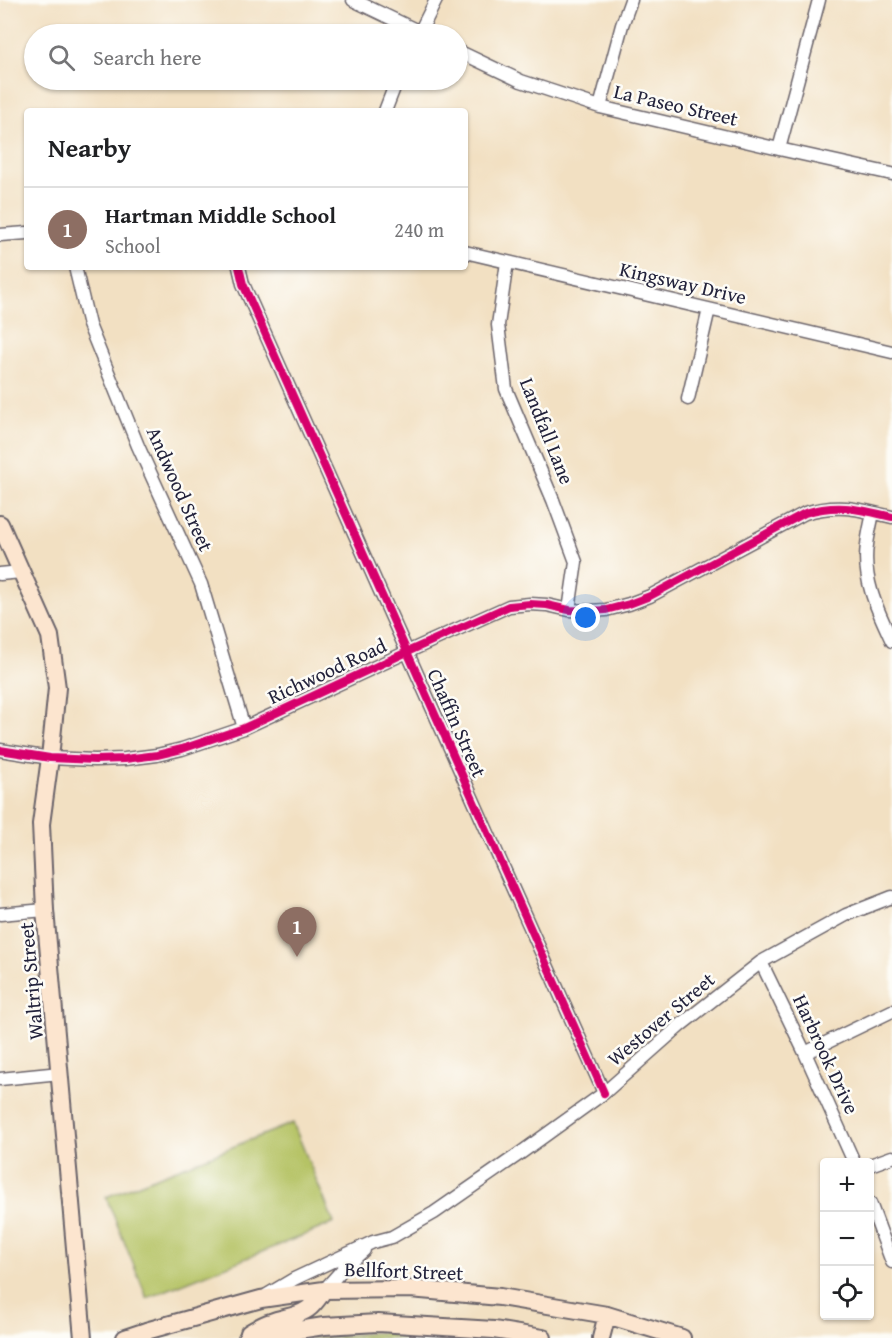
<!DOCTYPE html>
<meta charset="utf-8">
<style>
:root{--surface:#fff;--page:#f6f6f6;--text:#202124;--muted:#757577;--line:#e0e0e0;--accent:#db2777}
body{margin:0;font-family:"Gentium Book Plus",serif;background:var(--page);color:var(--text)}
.controls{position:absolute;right:18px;bottom:18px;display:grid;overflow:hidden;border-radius:6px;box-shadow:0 2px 4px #0004}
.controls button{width:54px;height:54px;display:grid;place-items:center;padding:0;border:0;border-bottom:2px solid var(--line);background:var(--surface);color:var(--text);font:30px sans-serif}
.you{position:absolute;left:586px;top:618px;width:21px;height:21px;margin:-15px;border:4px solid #fff;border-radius:50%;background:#1a73e8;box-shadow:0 0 0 9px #1a73e833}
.badge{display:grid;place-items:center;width:39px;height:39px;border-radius:50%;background:var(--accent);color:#fff;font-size:20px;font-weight:700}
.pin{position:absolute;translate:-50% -50px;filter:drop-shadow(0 2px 3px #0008)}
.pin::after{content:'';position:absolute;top:32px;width:21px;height:18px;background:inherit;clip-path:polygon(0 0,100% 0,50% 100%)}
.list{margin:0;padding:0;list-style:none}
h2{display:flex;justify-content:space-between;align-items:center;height:78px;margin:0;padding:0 24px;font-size:26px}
h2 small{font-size:20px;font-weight:400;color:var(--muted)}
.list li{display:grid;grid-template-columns:39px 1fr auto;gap:18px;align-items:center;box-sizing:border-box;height:84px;padding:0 24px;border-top:2px solid var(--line)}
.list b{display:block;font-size:22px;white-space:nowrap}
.list p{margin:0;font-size:20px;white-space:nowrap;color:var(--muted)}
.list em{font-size:20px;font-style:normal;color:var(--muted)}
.icon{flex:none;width:33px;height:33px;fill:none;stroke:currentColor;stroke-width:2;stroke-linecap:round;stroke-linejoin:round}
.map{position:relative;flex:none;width:892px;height:1338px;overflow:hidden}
.search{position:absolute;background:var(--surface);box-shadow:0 2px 4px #0004;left:24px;top:24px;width:444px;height:66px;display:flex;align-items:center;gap:15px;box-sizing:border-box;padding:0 21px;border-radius:33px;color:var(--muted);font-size:22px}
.panel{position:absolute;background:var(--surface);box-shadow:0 2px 4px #0004;left:24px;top:108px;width:444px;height:162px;border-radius:6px}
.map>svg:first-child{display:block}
.green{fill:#b5c365;stroke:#6c7250;stroke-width:1.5}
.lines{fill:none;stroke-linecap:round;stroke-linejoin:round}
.street-casing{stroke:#6b646a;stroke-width:15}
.secondary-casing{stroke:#6b646a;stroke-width:20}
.street{stroke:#fff;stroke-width:12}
.secondary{stroke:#fce5cf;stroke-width:16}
.cycleway-casing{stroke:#fdfcf7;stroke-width:11}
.cycleway{stroke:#d6006c;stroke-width:8}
.labels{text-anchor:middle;stroke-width:5;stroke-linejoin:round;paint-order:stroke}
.street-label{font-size:20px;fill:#22223b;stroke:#fdfcf7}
</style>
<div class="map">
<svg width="892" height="1338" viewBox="0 0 892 1338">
<rect width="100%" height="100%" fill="#fdfcf7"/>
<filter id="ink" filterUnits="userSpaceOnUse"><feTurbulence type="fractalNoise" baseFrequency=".0167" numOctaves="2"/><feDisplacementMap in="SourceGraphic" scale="12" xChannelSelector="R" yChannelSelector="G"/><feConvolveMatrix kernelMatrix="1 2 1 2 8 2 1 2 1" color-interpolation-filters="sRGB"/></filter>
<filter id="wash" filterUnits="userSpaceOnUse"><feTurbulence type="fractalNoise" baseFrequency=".008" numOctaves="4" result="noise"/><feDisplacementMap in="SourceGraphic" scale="24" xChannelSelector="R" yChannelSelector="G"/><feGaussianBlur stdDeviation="1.35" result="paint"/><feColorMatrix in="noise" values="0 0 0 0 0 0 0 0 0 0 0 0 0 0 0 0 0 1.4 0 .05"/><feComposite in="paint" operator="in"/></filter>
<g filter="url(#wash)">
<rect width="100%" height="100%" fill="#f2e0c2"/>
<path class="green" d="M293,1123l41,100 -187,75 -41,-101z
M375,1333h37l79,5h-181z"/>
</g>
<g filter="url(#ink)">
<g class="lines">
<defs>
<path id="street" d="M353,0l71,34
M419,34l17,-34
M458,51l63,30 79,26 179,42 113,25
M600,107l22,-82 9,-25
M385,111l12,-31
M779,149l40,-149
M0,235l27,-2
M465,252l427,100
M507,262l-9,63 8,64 47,111 23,62 -7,48
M75,267l14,58 49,121 63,138 43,144
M239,267l4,17 361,809
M688,399l21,-90
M873,513c-2,10 -5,22 -6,32 -5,35 11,66 25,96
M0,574l21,-2
M0,750l50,8 45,2 30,-1 32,-4 25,-6 62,-21 163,-76 102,-46 21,-2 17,1 22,5 20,1 17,-1 23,-6 21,-8 155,-83c34,-10 53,-4 87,4
M0,914l45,-4
M761,962l44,91 49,109
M805,1053l87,-42
M0,1079l60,-6
M870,1165l22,-8
M870,1203l22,59
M324,1290l18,-20 22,-20
M267,1295l27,-16 79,-37 19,-5 42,-24 88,-61 82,-59 78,-69 79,-62 85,-47 46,-18"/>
<path id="secondary" d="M0,524l50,112 7,52 -7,70 -9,66 4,86 38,428
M249,1333c7,-4 14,-9 22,-11 13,-5 26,-5 37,-13 7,-5 11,-12 16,-19
M125,1338l21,-7 115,-32 63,-9 86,-1 90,8 107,18 75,23
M247,1338l77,-12 54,-3 116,7 49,8
M601,1338l6,-23"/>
</defs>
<use href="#street" class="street-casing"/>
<use href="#secondary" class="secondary-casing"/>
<use href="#street" class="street"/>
<use href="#secondary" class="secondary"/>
<defs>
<path id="cycleway" d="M239,267l4,17 361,809
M0,750l50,8 45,2 30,-1 32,-4 25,-6 62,-21 163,-76 102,-46 21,-2 17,1 22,5 20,1 17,-1 23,-6 21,-8 155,-83c34,-10 53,-4 87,4"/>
</defs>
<use href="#cycleway" class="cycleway-casing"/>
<use href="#cycleway" class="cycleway"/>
</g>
</g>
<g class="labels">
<g class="street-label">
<text transform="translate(676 105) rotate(13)" y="7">La Paseo Street</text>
<text transform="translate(683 283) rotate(13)" y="7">Kingsway Drive</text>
<text transform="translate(547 431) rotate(68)" y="7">Landfall Lane</text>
<text transform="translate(180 489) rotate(66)" y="7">Andwood Street</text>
<text transform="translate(327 671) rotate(-25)" y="7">Richwood Road</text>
<text transform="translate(457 723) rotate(66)" y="7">Chaffin Street</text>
<text transform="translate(31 981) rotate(-95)" y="7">Waltrip Street</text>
<text transform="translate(661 1019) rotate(-40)" y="7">Westover Street</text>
<text transform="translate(826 1054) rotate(65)" y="7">Harbrook Drive</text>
<text transform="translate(404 1271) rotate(2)" y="7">Bellfort Street</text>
</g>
</g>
</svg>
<div class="controls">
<button>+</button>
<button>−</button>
<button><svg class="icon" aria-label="locate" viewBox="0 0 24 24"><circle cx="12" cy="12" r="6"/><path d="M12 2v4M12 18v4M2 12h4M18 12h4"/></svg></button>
</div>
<div class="you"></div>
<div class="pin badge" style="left:297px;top:957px;background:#8d6e63">1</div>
<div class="search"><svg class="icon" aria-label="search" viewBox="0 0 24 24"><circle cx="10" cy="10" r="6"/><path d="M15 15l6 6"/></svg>Search here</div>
<section class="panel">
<h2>Nearby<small></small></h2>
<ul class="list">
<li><span class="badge" style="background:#8d6e63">1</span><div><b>Hartman Middle School</b><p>School</p></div><em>240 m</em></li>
</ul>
</section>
</div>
